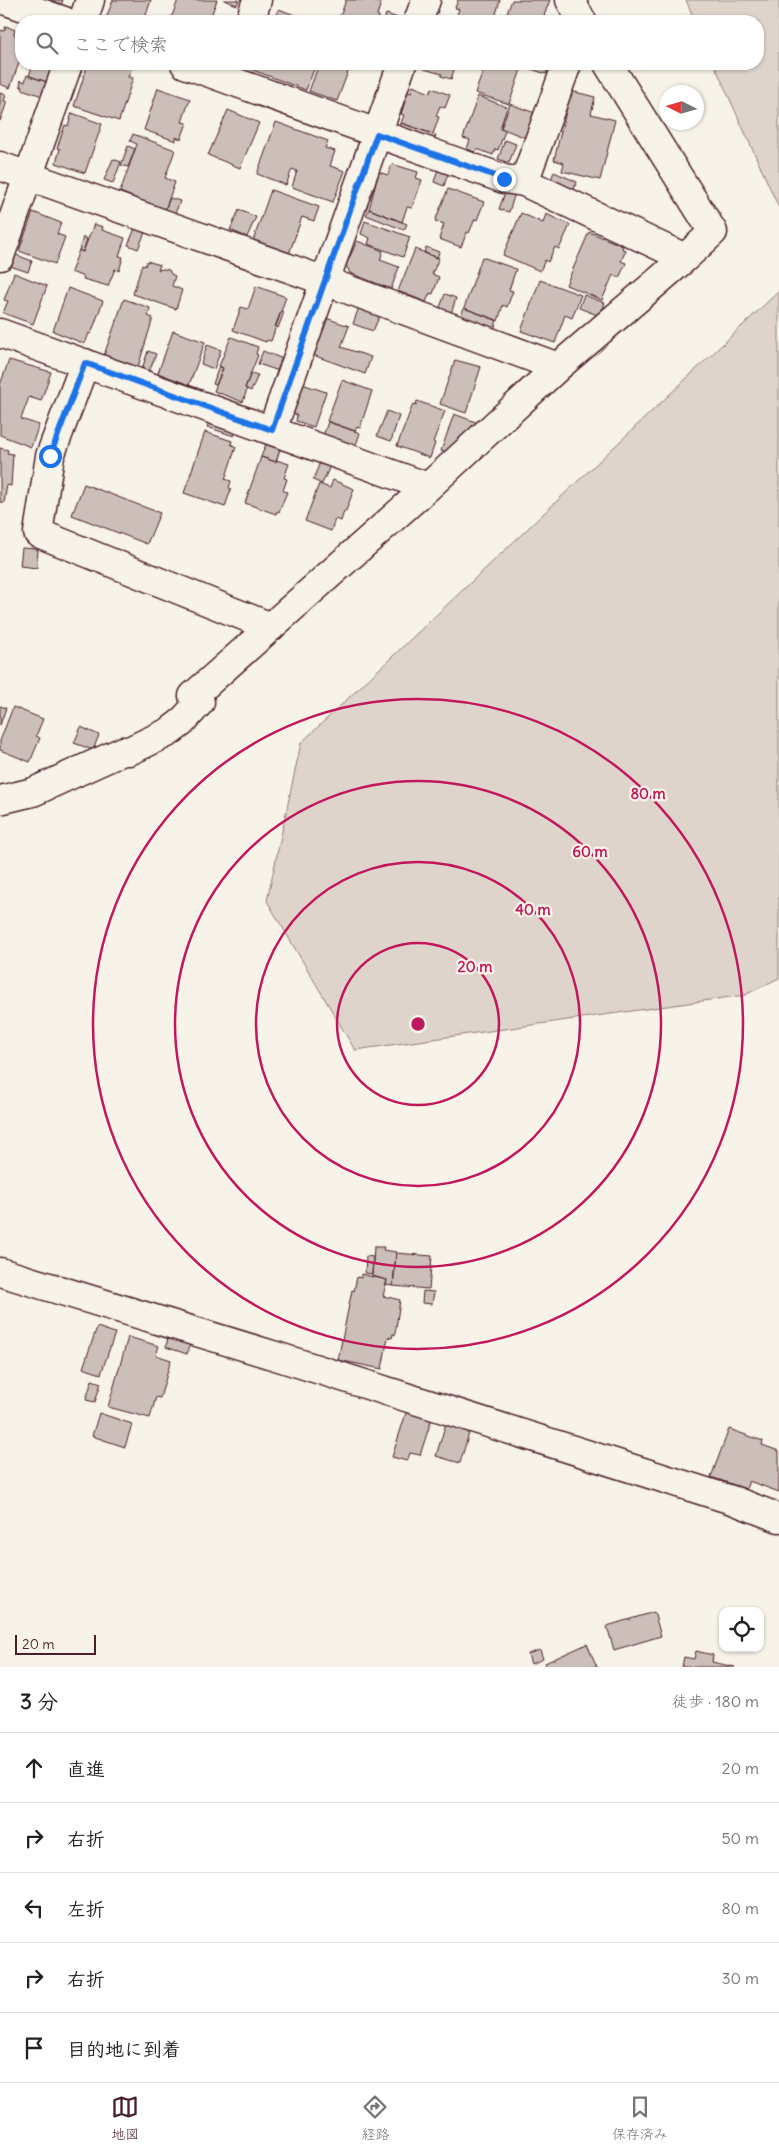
<!DOCTYPE html>
<html lang="ja">
<meta charset="utf-8">
<style>
:root{--surface:#fff;--page:#f6f6f6;--text:#202124;--muted:#757577;--line:#e0e0e0;--accent:#4a1f2b}
body{margin:0;font-family:Delius,"Klee One",sans-serif;background:var(--page);color:var(--text)}
.controls{position:absolute;right:15px;bottom:15px;display:grid;overflow:hidden;border-radius:10px;box-shadow:0 1px 4px #0004}
.controls button{width:45px;height:45px;display:grid;place-items:center;padding:0;border:0;border-bottom:1px solid var(--line);background:var(--surface);color:var(--text);font:25px sans-serif}
.compass{position:absolute;left:659px;top:85px;width:45px;height:45px;border-radius:50%;background:var(--surface);box-shadow:0 1px 4px #0004;rotate:275deg}
.scale{position:absolute;left:15px;bottom:12px;width:81px;box-sizing:border-box;padding-left:5px;border:2px solid #4a1f2b;border-top:0;font-size:14px;line-height:18px;white-space:nowrap;color:#4a1f2b;-webkit-text-stroke:4px #f7f3e8;paint-order:stroke}
.stop{position:absolute;width:15px;height:15px;margin:-11px;border:4px solid #1a73e8;border-radius:50%;background:#fff}
.stop.end{background:#1a73e8;border-color:#fff;box-shadow:0 1px 5px #0008}
.list{margin:0;padding:0;list-style:none}
h2{display:flex;justify-content:space-between;align-items:center;height:65px;margin:0;padding:0 20px;font-size:21px}
h2 small{font-size:16px;font-weight:400;color:var(--muted)}
.list li{display:grid;grid-template-columns:32px 1fr auto;gap:15px;align-items:center;box-sizing:border-box;height:70px;padding:0 20px;border-top:1px solid var(--line)}
.list b{display:block;font-size:19px;white-space:nowrap}
.list em{font-size:16px;font-style:normal;color:var(--muted)}
.icon{flex:none;width:28px;height:28px;fill:none;stroke:currentColor;stroke-width:2;stroke-linecap:round;stroke-linejoin:round}
.map{position:relative;flex:none;width:779px;height:1667px;overflow:hidden}
.search{position:absolute;background:var(--surface);box-shadow:0 1px 4px #0004;left:15px;right:15px;top:15px;height:55px;display:flex;align-items:center;gap:12px;box-sizing:border-box;padding:0 18px;border-radius:20px;color:var(--muted);font-size:19px}
.sheet{height:415px;background:var(--surface)}
nav{display:flex;justify-content:space-around;align-items:center;box-sizing:border-box;height:70px;border-top:1px solid var(--line);background:var(--surface);font-size:14px;color:var(--muted)}
nav a{display:grid;justify-items:center;gap:2px}
nav .on{color:var(--accent)}
.map>svg:first-child{display:block}
.green{fill:#ded4cc;stroke:#947a7c}
.building{fill:#ccbfb9;stroke:#4a1f2b}
.lines{fill:none;stroke-linecap:round;stroke-linejoin:round}
.minor-casing{stroke:#4a1f2b;stroke-width:31}
.minor{stroke:#f7f3e8;stroke-width:28}
.route{stroke:#1a73e8;stroke-width:6}
.ring{fill:none;stroke:#c2185b;stroke-width:2.5}
.centre{fill:#c2185b;stroke:#f7f3e8;stroke-width:2.5}
.ring-label{font-size:15px;text-anchor:middle;font-weight:bold;fill:#c2185b;stroke:#f7f3e8;stroke-width:4.5;stroke-linejoin:round;paint-order:stroke}
</style>
<div class="map">
<svg width="779" height="1667" viewBox="0 0 779 1667">
<rect width="100%" height="100%" fill="#f7f3e8"/>
<filter id="ink" filterUnits="userSpaceOnUse"><feTurbulence type="fractalNoise" baseFrequency=".02" numOctaves="2"/><feDisplacementMap in="SourceGraphic" scale="10" xChannelSelector="R" yChannelSelector="G"/><feConvolveMatrix kernelMatrix="1 2 1 2 8 2 1 2 1" color-interpolation-filters="sRGB"/></filter>
<g filter="url(#ink)">
<path class="green" d="M686,0h93v208l-65,-144h44v-43h-63z
M779,291v687l-34,17 -390,55 -88,-149 34,-158z"/>
<path class="building" d="M39,0h24l-3,8z
M113,0h38l-7,21h-39z
M178,0h39l-5,13 3,2 -3,6h-42z
M224,0h15l-2,5z
M346,0h26l9,3 -4,12 2,1 -1,5h-25l-13,-4z
M458,0h42l-6,21 -39,-1 4,-11 -4,-1z
M512,0h38l-8,21h-38z
M279,9l28,11 -1,1h-32z
M386,14l18,6v1h-20z
M6,26l9,4 -1,4 7,3v20l-11,31 -10,-4v-54l4,1z
M33,64h20l-6,18 -18,-6z
M88,64h45l-5,13 5,1 -14,43 -45,-15z
M247,64h69l-10,26 -56,-21 1,-4z
M319,64h32l-14,37 -28,-10z
M426,64h30l-5,15 -10,-3 1,-2 -18,-5z
M483,64h40l-14,40 -34,-11 9,-24 -3,-1z
M529,64h16l4,1 -3,9 -18,-6z
M27,75l20,7 -5,14 -20,-7 1,-2 -3,-1 1,-6 4,2z
M413,86l17,7 2,-5 18,7 -5,13 -5,-2 -4,10 3,1 -6,17 -32,-11 3,-8 -3,-1 7,-22 3,1z
M158,88l32,11 -8,23 5,1 -6,16 -5,-2v4l-32,-11z
M571,91l24,6 -4,17 24,6 -15,60 -38,-9 2,-8 -10,-3z
M0,93l6,2 -2,6 3,1 -7,19z
M478,96l29,11 -7,22 5,2 -7,19 -3,-1 -2,6 -16,-6 -2,3 -8,-3 3,-9 -7,-2z
M510,104l25,9 -9,25 -25,-10z
M228,110l31,13 -19,45 -32,-13z
M72,113l30,11 -17,49 -29,-10 4,-14 -3,-1 8,-23 3,1z
M276,122l52,19 -3,7 10,3 -5,15 15,5 -12,31 -41,-15 5,-16 -5,-2 -6,16 -29,-11z
M401,123l35,12 -3,7 -34,-13z
M133,134l42,16 -10,28 10,4 -10,28 -45,-18 17,-48 -7,-3z
M505,140l11,4 -7,19 -11,-4z
M128,146l7,3 -7,18 -7,-2z
M113,159l8,3 -8,21 -9,-3z
M392,164l26,8 -2,6 6,2 -10,28 -5,-1 -5,15 -33,-13 10,-37 9,3z
M439,166l10,4 -5,16 -10,-4z
M554,172l23,10 -5,11 -23,-9z
M448,189l36,13 -7,18 -2,-1 -6,14 -2,-1 -6,15 -22,-8 5,-15 -9,-3z
M271,190l48,17 -5,14 -12,-4 -13,37 -36,-13z
M506,190l9,3 -6,19 -10,-3z
M170,198l10,3 -6,15 -9,-6z
M369,209l38,15 -3,6 -38,-15z
M239,210l17,7 -9,20 -17,-7z
M33,212l28,11 -4,11 8,3 -10,27 -36,-13z
M521,213l22,10 3,-9 24,11 -11,24 -4,-2 -7,15 -3,-2 -5,11 -37,-16z
M365,221l45,16 -7,20 -35,-13 2,-6 -9,-4z
M94,224l9,3 -1,3 23,8 -6,18 4,1 -4,14 -4,-2 -7,17 -25,-7 1,-2 -13,-5 8,-22 4,2z
M136,226l10,4 -8,19 -10,-4z
M589,232l34,14 -1,3 4,1 -5,11 5,2 -7,15 -6,-3 -11,25 -36,-15z
M83,237l4,2 -4,13 -4,-2z
M357,241l26,10 -3,9 19,7 -8,22 -41,-16 -4,-8z
M426,247l13,5 -2,6 -13,-5z
M415,249l24,9 -7,16 7,3 -6,17 -3,-1 -4,9 -28,-11z
M14,254l18,7 -4,11 -18,-6z
M482,257l34,12 -7,21 4,1 -6,16 -4,-2 -5,16 -34,-13z
M147,261l13,4 -2,5 5,-1 6,1 2,4 4,2 -3,10 10,4 -6,19 -43,-15 9,-29 3,1z
M14,273l33,13 -14,38 -30,-11 5,-12 -4,-1z
M540,280l41,15 -9,23 -7,-3 -10,28 -34,-12z
M256,286l30,11 -15,44 -4,-1 -1,2 -33,-12 8,-23 7,2z
M68,288l35,13 -12,33 -2,-1 -4,11 -32,-13z
M445,294l11,4 -5,16 -12,-4z
M584,295l21,8 -5,13 -21,-8z
M124,299l26,9 -2,8 5,2 -15,49 -34,-12z
M359,307l21,8 -7,16 -20,-7z
M464,308l33,12 -3,10 -34,-13z
M281,311l3,1 -6,16 -3,-1z
M326,318l23,8 -8,21 30,10 -6,17 -52,-19z
M173,331l32,11 -16,43 -31,-12z
M231,337l27,10 -2,7 2,1 -13,33 2,1 -4,13 -29,-11 9,-23 -4,-2z
M207,345l14,5 -7,19 -13,-5z
M148,351l8,3 -7,18 -7,-3z
M263,351l20,8 -4,12 -21,-7z
M9,360l42,12 -10,29 -12,-4 -8,22 18,6 -8,22 -31,-12v-50z
M455,360l26,7 -15,46 -26,-9z
M219,366l4,2 -7,17 -3,-1z
M251,373l7,2 -7,16 -6,-3z
M342,380l30,11 -12,37 -3,-1 -2,4 -28,-10z
M302,384l24,8 -12,35 -18,-6 1,-6 -5,-2z
M417,401l28,10 -12,31 2,1 -5,15 -33,-12 16,-42 3,1z
M387,411l12,5 -8,25 -14,-5z
M454,414l27,10 -31,30 -9,-3z
M209,422l26,9 -1,5 -27,-9z
M328,422l32,11 -5,15 -32,-12z
M205,432l27,9 -1,3 5,3 -11,32 6,2 -2,7 2,1 -6,18 -41,-14z
M266,444l14,5 -4,13 -15,-5z
M0,448l8,2 -1,3 6,1 -2,32 -4,-1 -3,18 -4,-1z
M261,457l15,5v-2l13,4 -5,14 3,1 -4,12 4,1 -8,20 -2,-1 -1,3 -31,-11z
M320,462l10,4 -8,18 -9,-4z
M333,480l21,9 -8,22h-2l-3,10 -6,-2 -4,12 -26,-10 14,-37 11,4z
M84,484l76,29 -13,31 -75,-29z
M22,548l16,1 -1,19 -17,-2z
M0,706l6,2 -6,17z
M13,707l30,12 -7,17 4,2 -10,24 -30,-12v-9z
M81,727l18,8 -6,15 -19,-7z
M374,1247h10l-1,3 13,2 -3,34 -7,-1 1,-5 -15,-4z
M396,1253l36,3 -3,33 -36,-3z
M366,1256l7,1 -1,17 -7,-1z
M361,1274l26,6 -4,16 17,4 -5,35 -2,-1 -1,4 -4,-1 -6,32 -44,-9 14,-70 2,1 3,-14 4,1z
M423,1291l11,1 -2,12 -10,-1z
M97,1327l18,6 -14,41 -18,-6z
M128,1337l31,9 -3,9 15,5 -11,38 -4,-1 -6,21 -42,-11z
M168,1337l22,8 -3,9 -21,-7z
M92,1380l9,3 -6,19 -9,-2z
M407,1410l25,8 -12,37 -10,-2 -3,8 -15,-4z
M99,1413l33,11 -7,23 -33,-11z
M446,1423l24,7 -10,33 -24,-7z
M729,1429l34,12 -1,4 17,6v41l-30,-11 -3,8 -35,-12z
M654,1612l7,24 -47,14 -7,-24z
M587,1644l10,23h-50l-2,-4z
M540,1650l3,9 -12,5 -3,-10z
M696,1651l17,4 -1,7 23,5h-53l2,-10 10,2z"/>
<g class="lines">
<defs>
<path id="minor" d="M4,0l60,21
M570,0l12,21
M83,21l7,-21
M250,21l7,-21
M418,21l8,-21
M185,64l319,115 20,3 161,76
M0,166l325,115 233,86
M524,182l43,-118
M0,256l68,-192
M0,333l428,154
M85,363l-35,93 -12,77 233,94
M272,430l130,-366
M0,800l33,-8 90,-41h6l40,-19 12,-9 19,-21 -7,-6 235,-209 130,-120 127,-109 28,-26 -105,-168
M0,1272l279,85 456,144 44,17"/>
</defs>
<use href="#minor" class="minor-casing"/>
<use href="#minor" class="minor"/>
</g>
</g>
<g class="lines" filter="url(#ink)">
<path class="route" d="M50,456l35,-93 187,67 105,-296 127,45"/>
</g>
<g class="ring">
<circle cx="418" cy="1024" r="81"/>
<circle cx="418" cy="1024" r="162"/>
<circle cx="418" cy="1024" r="243"/>
<circle cx="418" cy="1024" r="325"/>
</g>
<circle cx="418" cy="1024" r="8" class="centre"/>
<g class="ring-label">
<text x="648" y="799">80 m</text>
<text x="590" y="857">60 m</text>
<text x="533" y="915">40 m</text>
<text x="475" y="972">20 m</text>
</g>
</svg>
<div class="controls">
<button><svg class="icon" aria-label="locate" viewBox="0 0 24 24"><circle cx="12" cy="12" r="6"/><path d="M12 2v4M12 18v4M2 12h4M18 12h4"/></svg></button>
</div>
<svg class="compass" viewBox="-18 -18 36 36"><path d="M0-13l5 13h-10z" fill="#e53935"/><path d="M0 13l5-13h-10z" fill="#757577"/></svg>
<div class="scale">20 m</div>
<div class="stop" style="left:50px;top:456px"></div>
<div class="stop end" style="left:504px;top:179px"></div>
<div class="search"><svg class="icon" aria-label="search" viewBox="0 0 24 24"><circle cx="10" cy="10" r="6"/><path d="M15 15l6 6"/></svg>ここで検索</div>
</div>
<section class="sheet">
<h2>3 分<small>徒歩 · 180 m</small></h2>
<ul class="list">
<li><svg class="icon" aria-label="ahead" viewBox="0 0 24 24"><path d="M12 20V5M6 11l6-6 6 6"/></svg><div><b>直進</b></div><em>20 m</em></li>
<li><svg class="icon" aria-label="right" viewBox="0 0 24 24"><path d="M7 20v-9h11M14 6l5 5-5 5"/></svg><div><b>右折</b></div><em>50 m</em></li>
<li><svg class="icon" aria-label="left" viewBox="0 0 24 24"><path d="M17 20v-9H6M10 6l-5 5 5 5"/></svg><div><b>左折</b></div><em>80 m</em></li>
<li><svg class="icon" aria-label="right" viewBox="0 0 24 24"><path d="M7 20v-9h11M14 6l5 5-5 5"/></svg><div><b>右折</b></div><em>30 m</em></li>
<li><svg class="icon" aria-label="arrive" viewBox="0 0 24 24"><path d="M6 21V4h12l-3 4 3 4H6"/></svg><div><b>目的地に到着</b></div></li>
</ul>
</section>
<nav>
<a class="on"><svg class="icon" aria-label="map" viewBox="0 0 24 24"><path d="M3 6l6-2 6 2 6-2v14l-6 2-6-2-6 2zM9 4v14M15 6v14"/></svg>地図</a>
<a><svg class="icon" aria-label="directions" viewBox="0 0 24 24"><path d="M12 3l9 9-9 9-9-9zM9 14v-3h6M13 9l2 2-2 2"/></svg>経路</a>
<a><svg class="icon" aria-label="saved" viewBox="0 0 24 24"><path d="M7 4h10v16l-5-4-5 4z"/></svg>保存済み</a>
</nav>
